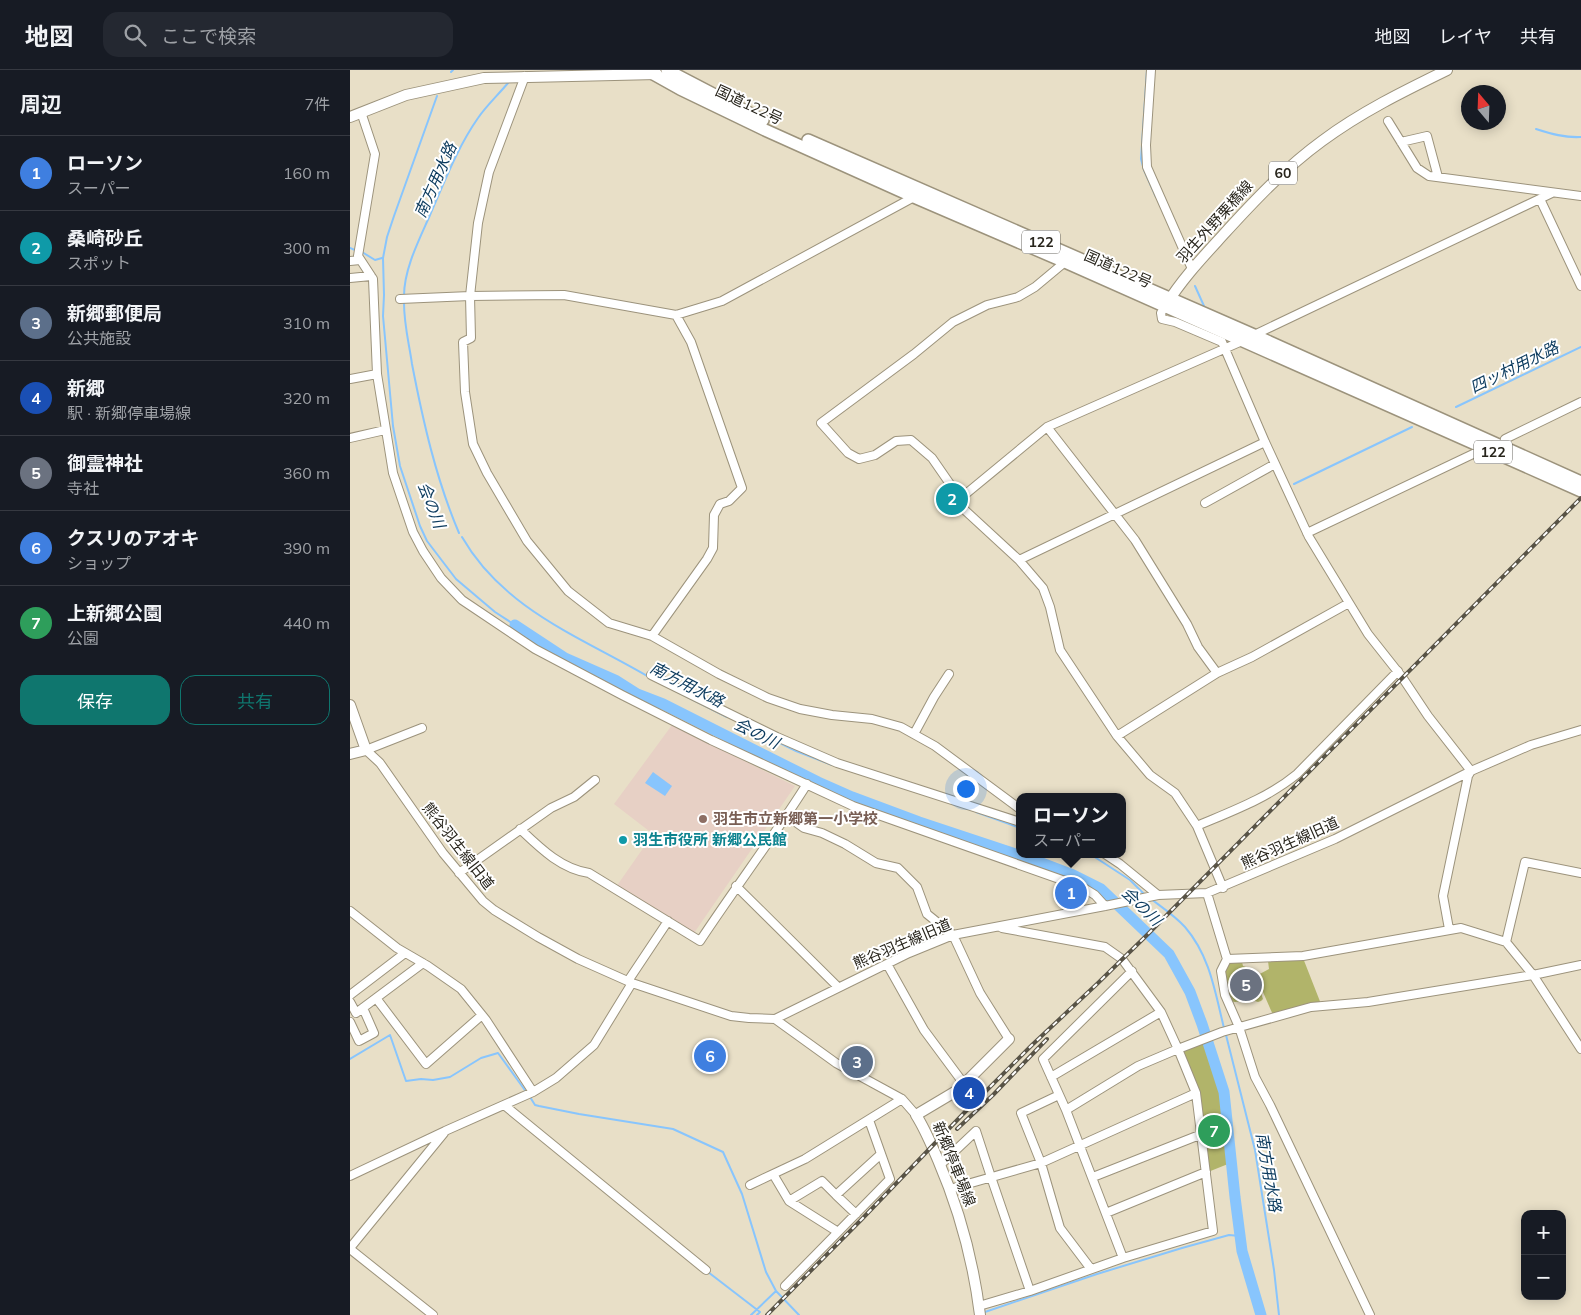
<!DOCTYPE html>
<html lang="ja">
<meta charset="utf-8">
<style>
:root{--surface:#171b24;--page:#242831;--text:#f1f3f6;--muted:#9ea1a6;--line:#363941;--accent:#0f766e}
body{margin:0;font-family:Mulish,"Noto Sans JP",sans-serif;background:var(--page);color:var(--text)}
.controls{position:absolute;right:15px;bottom:15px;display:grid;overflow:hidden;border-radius:10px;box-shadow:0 2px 12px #0003}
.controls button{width:45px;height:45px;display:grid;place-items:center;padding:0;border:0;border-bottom:1px solid var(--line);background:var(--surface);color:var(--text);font:25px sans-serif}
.compass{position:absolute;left:1111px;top:15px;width:45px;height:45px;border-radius:50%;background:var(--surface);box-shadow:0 2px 12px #0003;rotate:341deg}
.you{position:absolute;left:615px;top:718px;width:18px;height:18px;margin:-12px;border:4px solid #fff;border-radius:50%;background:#1a73e8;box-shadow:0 0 0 8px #1a73e833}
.badge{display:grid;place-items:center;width:32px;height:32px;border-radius:50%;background:var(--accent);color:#fff;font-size:16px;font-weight:700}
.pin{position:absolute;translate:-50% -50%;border:2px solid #fff;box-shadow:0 1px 5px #0006}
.popup{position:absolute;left:666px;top:723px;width:110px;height:65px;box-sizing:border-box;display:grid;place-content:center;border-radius:10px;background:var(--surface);filter:drop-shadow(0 1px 4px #0005);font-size:16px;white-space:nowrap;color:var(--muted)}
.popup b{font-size:19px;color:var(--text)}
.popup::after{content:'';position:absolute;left:50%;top:100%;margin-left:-10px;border:10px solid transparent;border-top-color:var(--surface)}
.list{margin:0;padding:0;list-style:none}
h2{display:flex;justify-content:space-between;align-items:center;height:65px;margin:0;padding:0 20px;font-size:21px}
h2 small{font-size:16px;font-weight:400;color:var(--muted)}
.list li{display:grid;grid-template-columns:32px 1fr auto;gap:15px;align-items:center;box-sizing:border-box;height:75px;padding:0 20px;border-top:1px solid var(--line)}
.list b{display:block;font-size:19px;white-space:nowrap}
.list p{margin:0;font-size:16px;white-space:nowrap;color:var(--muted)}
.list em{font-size:16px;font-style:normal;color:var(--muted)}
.actions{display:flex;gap:10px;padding:15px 20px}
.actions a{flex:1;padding:11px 0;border:1px solid var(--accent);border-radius:15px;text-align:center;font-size:18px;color:var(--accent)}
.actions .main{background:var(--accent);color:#fff}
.icon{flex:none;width:28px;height:28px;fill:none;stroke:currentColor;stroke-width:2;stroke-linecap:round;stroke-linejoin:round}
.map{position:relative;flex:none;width:1231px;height:1245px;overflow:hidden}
header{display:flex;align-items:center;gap:30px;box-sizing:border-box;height:70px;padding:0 25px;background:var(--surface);border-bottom:1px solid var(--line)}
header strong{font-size:24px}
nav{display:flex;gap:28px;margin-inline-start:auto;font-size:18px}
.search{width:350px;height:45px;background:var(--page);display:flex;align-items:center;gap:12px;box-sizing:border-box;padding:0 18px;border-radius:15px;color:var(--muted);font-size:19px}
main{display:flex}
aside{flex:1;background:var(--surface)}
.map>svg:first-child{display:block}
.education{fill:#e7d0c5}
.green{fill:#b1b46a}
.water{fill:#88c5fd}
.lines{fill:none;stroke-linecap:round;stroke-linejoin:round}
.stream{stroke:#88c5fd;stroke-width:2}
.river{stroke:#88c5fd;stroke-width:11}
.minor-casing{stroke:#9c937c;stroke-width:10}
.major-casing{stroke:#9c937c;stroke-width:12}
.highway-casing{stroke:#9c937c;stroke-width:14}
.minor{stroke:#fff;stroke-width:8}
.major{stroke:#fff;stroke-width:10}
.highway{stroke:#fff;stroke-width:11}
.rail-casing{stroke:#585346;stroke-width:4}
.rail{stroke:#fff;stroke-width:2;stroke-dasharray:5.5;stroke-linecap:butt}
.education-dot{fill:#8d6e63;stroke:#fff;stroke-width:2}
.culture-dot{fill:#0f9aa8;stroke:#fff;stroke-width:2}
.labels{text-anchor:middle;stroke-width:4;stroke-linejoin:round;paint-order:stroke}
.shield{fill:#fff;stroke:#686660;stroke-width:1}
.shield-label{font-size:14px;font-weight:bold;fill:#28251c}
.street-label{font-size:15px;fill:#28251c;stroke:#fff}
.education-label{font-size:15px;font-weight:bold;fill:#785e54;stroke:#fff;text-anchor:start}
.culture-label{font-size:15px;font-weight:bold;fill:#0d838f;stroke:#fff;text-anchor:start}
.water-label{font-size:16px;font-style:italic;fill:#0b3a5d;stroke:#fff}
</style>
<header>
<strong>地図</strong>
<div class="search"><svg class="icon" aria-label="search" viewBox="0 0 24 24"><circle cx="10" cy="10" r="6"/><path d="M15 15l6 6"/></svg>ここで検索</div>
<nav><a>地図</a><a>レイヤ</a><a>共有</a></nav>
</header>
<main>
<aside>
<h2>周辺<small>7件</small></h2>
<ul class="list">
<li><span class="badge" style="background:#3f7fe0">1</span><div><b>ローソン</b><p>スーパー</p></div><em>160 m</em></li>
<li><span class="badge" style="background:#0f9aa8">2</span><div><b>桑崎砂丘</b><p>スポット</p></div><em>300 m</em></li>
<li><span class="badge" style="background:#5c6f8a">3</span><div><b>新郷郵便局</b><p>公共施設</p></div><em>310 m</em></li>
<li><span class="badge" style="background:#1a4fb4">4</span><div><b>新郷</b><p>駅 · 新郷停車場線</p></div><em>320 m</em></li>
<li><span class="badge" style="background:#6b7280">5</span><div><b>御霊神社</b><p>寺社</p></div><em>360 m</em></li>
<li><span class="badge" style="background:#3f7fe0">6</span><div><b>クスリのアオキ</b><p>ショップ</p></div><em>390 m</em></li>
<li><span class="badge" style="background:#2e9e5b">7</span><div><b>上新郷公園</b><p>公園</p></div><em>440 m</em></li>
</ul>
<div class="actions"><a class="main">保存</a><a>共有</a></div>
</aside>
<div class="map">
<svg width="1231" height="1245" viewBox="0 0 1231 1245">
<rect width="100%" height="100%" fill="#e8dfc7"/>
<path class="education" d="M322,655l123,61 -103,150 -76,-49 37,-53 -39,-30z"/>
<path class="green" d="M953,888l18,46 -48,11 -17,-39 13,-7 -1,-8z
M892,892l1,4 6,2 8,13 6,18 -2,2 -3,1 -3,-1 -5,-9c3,-4 2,-7 0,-12l-3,-1 -7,4v3l5,9 -3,6 -7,1 -5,-1 -3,-6 -3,-24 5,-8z
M853,970l15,44 3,14 7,66 -20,8 -10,-79 -19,-43z"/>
<path class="water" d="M303,702l19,14 -7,10 -20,-13z"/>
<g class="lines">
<path class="stream" d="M797,0l-6,89 3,11 12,27
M101,2l2,-2
M87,26l-43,120 -7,21 -4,21 1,37 -1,21 10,110 7,40 20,60 7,15 29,38 39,33 20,13
M1186,59c15,5 29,9 45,8
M0,178l7,3
M12,182l13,8 7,-2
M845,216l9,20
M54,226c0,-27 15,-56 26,-81 14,-32 27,-67 48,-97 8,-12 20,-23 30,-35
M54,233c0,22 5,40 8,61 11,57 24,115 47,169
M1106,337l125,-60
M944,414l118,-57
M112,467c42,73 119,100 187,140
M312,614l65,33
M424,670l22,11 36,14
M626,742l44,16
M740,784l40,26 14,14
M801,829c12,9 24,17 34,28 25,29 30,65 39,101
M876,965l29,115 19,120 5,45
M0,989l40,-24 16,46 15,-2 12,1 17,-3 31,-19 17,-5 29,40
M180,1027l5,8 4,1 40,8 94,15 50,23 19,42 24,78 10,19 23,24
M358,1202l52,40 -3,3
M632,1243l115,-39 85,-26 47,-13 11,1
M401,1245l25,-24"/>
<path class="river" d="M165,555l50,33 50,22 22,14 26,10 155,78 34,15 67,25 112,37 42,16 28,14 68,65 21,38 12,32 22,68 11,105 7,54 19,64"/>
<defs>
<path id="minor" d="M801,0l-5,75 1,22 45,102
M175,6l-36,96 -11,51 -8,73 1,42 -8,4 2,50 8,52 14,29 40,68 41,50 41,32 43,13 67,38 49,24 32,11 32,6 40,4 29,8 34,19 85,63
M11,42l14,42 -17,102 15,23 4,95 16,99 20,59 10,19 18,27 21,22 73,49 87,46 89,45 142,66 229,81 13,8 10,11
M1038,51l29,47 12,8 152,20
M1051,72l26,-6 11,41
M1190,129l41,87
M0,191l10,-1
M715,192l-30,25 -17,10 -31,8 -34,17 -39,32 -93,69 27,30 11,6 16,-4 21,-14 15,-1 21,18 18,26 6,18 63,58 24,28 7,19 10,43 57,86 33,39 25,18 22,33
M0,208l21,-2
M50,229l70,-3 94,-1 112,20 46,-14 192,-104
M815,236l-4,7 1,6 13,3 47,20 43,100 44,95 59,97 34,43 26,39 43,55 -3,5 -25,120 6,33
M904,265l298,-142
M0,309l27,-5
M697,357l88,113 52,84 11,23 19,26
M0,368l35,-8
M1155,369l76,-37
M606,432l91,-75 195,-86
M855,433l70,-39
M957,463l166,-79
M669,490l246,-118
M302,566l55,-77 6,-11 1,-33 6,-11 9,-3 13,-13 -51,-146 -15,-27
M301,605l126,62 60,26 183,59
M72,658l-56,22 14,13 63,90 40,48 11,9 44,27 40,22 54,24 99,33 18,2 26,1 134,-66 44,-18 152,-29 53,-11 49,-2 128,-54 136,-68 60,-26 50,-15
M564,664l20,-37 15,-23
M767,666l100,-63 35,-16 97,-54
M437,746l17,12 18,5 23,11 31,19 22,5 19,19 10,27 26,21 27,58 29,46
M170,759c20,19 41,40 69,44l111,68c35,-53 73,-103 107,-157
M755,784l15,10 38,31
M109,803l92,-65 23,-11 21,-17
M386,816l102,101
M873,818l-26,-62c35,-15 71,-28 100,-52l101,-103
M857,823l20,66 -6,12 4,24 14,32 16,50 15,28 100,210
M0,841l47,37 31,18 33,23 25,31 47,72
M1156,872l19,-80 56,11
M877,889l76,-3 158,-28 45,14 27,33 48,74
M537,894l37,66 40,54
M278,911l40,-60
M0,925l55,-42
M26,928l50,66 56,-49
M0,932l6,11 67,-50
M425,949l61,44 66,36 14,16
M0,952l9,19 15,-8 -11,-25
M701,1007l110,-65
M709,1025l-38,18 20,50 19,65 31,41
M154,1035l202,165
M716,1040l-23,-51 89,-88
M519,1050l21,59 -52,53 -49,-31 -16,-27 32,-15 97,-60
M590,1095l36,-34 15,46 39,114
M0,1106l95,-45 88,-39 23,-14 38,-33 38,-62
M743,1107l109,-43
M400,1115l23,-11
M600,1119l91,-26 155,-70 -18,-44 44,-17 89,-25 57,-5 165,-27 48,-10
M439,1131l33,-20 14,14
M756,1143l100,-41
M506,1144l-20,-19 45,-41
M0,1178l94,-115
M0,1179l83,66
M773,1188l90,-27 -17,-138
M435,1216l53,-54
M629,1236l51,-15 93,-33 -57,-148 72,-44 40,-17 -17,-37 -39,-53 -17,-12 -103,-19"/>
<path id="major" d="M0,47l56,-22 78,-17 173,-4
M816,235c16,-26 37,-48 57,-70 31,-34 62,-67 99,-94 39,-29 82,-50 125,-71
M0,635l16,45 -16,4
M630,1245c-7,-56 -20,-104 -42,-155 -7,-16 -13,-31 -22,-45l42,-25 51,-51"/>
<path id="highway" d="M296,0l34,19 85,41 149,67 151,65 516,229
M317,0l96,50
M458,70l446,195 327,147"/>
</defs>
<use href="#minor" class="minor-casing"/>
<use href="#major" class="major-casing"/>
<use href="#highway" class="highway-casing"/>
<use href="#minor" class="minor"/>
<use href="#major" class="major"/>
<use href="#highway" class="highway"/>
<defs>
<path id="rail" d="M607,1059l36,-34 54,-56
M417,1245l94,-95 103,-107 68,-68 66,-62 47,-46 436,-439"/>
</defs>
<use href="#rail" class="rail-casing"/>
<use href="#rail" class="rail"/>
</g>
<circle class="education-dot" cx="353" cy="749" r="5"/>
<circle class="culture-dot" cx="273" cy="770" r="5"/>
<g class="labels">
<g class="shield">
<rect x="919" y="91.5" width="28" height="23" rx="4"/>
<rect x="672" y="160.5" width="38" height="23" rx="4"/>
<rect x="1124" y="370.5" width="38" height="23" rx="4"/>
</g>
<g class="shield-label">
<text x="933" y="108">60</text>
<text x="691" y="177">122</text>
<text x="1143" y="387">122</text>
</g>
<g class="street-label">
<text transform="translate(399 35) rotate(25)" y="5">国道122号</text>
<text transform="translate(865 152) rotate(-48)" y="5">羽生外野栗橋線</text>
<text transform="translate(768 199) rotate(24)" y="5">国道122号</text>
<text transform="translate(940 773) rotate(-24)" y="5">熊谷羽生線旧道</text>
<text transform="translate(108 776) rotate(52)" y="5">熊谷羽生線旧道</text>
<text transform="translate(552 874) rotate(-23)" y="5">熊谷羽生線旧道</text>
<text transform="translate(604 1094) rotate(68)" y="5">新郷停車場線</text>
</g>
<g class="education-label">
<text x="363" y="754">羽生市立新郷第一小学校</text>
</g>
<g class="culture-label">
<text x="283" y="775">羽生市役所 新郷公民館</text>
</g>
<g class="water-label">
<text transform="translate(85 110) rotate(-66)" y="6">南方用水路</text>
<text transform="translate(1164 297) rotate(-26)" y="6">四ッ村用水路</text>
<text transform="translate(82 435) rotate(69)" y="6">会の川</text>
<text transform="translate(337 614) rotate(27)" y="6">南方用水路</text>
<text transform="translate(407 663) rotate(26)" y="6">会の川</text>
<text transform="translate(792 836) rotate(44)" y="6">会の川</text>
<text transform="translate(919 1102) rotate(80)" y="6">南方用水路</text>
</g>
</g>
</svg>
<div class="controls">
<button>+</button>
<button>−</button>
</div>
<svg class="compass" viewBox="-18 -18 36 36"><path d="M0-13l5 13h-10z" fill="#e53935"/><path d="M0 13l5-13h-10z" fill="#9ea1a6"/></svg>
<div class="you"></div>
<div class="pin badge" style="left:721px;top:823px;background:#3f7fe0">1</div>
<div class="popup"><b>ローソン</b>スーパー</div>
<div class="pin badge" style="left:602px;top:429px;background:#0f9aa8">2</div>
<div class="pin badge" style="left:507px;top:992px;background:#5c6f8a">3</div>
<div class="pin badge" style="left:619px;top:1023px;background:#1a4fb4">4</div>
<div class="pin badge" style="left:896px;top:915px;background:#6b7280">5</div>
<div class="pin badge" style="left:360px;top:986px;background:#3f7fe0">6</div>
<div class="pin badge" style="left:864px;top:1061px;background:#2e9e5b">7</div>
</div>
</main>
